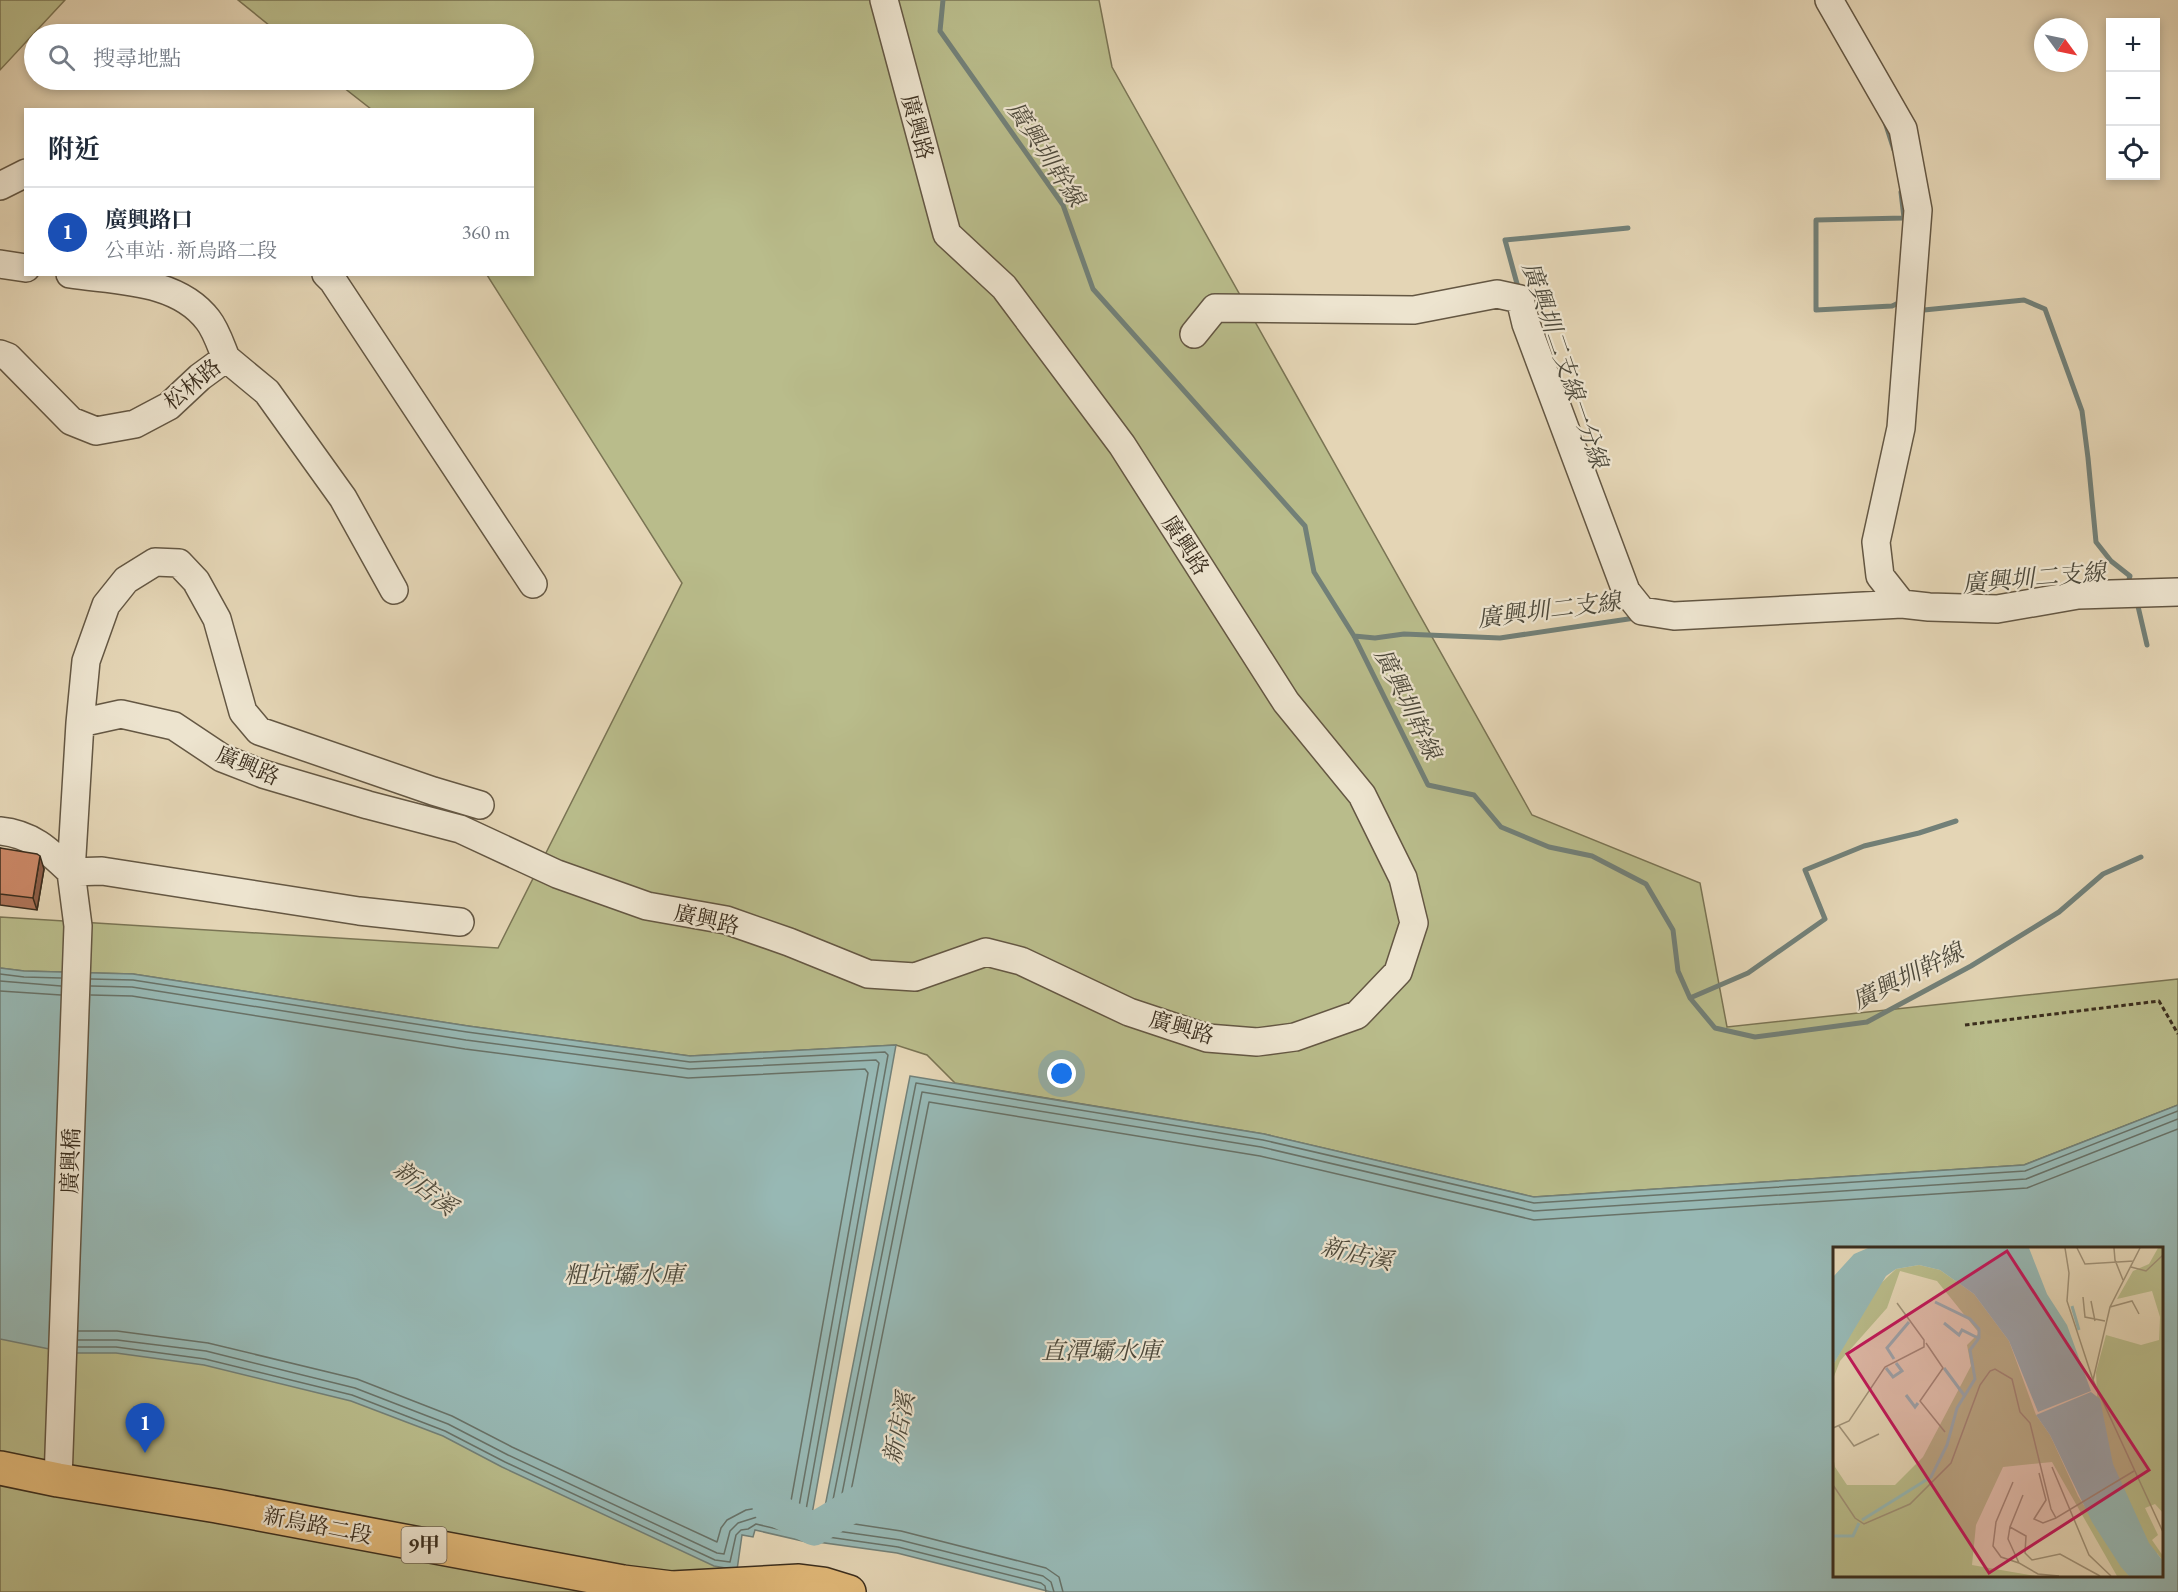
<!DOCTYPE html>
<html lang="zh-TW">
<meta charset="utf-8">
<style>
:root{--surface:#fff;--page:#f2f2f3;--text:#1f2937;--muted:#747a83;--line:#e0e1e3;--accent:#d93025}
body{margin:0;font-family:"EB Garamond","Noto Serif TC",serif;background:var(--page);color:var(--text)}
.controls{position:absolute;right:18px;top:18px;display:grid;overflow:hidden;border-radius:0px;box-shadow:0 3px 9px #0003}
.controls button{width:54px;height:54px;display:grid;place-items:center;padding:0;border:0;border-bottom:2px solid var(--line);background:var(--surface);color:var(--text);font:30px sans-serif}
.compass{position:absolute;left:2034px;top:18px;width:54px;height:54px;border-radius:50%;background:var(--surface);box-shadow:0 3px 9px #0003;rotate:123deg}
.you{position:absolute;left:1062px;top:1074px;width:21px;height:21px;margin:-15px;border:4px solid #fff;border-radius:50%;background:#1a73e8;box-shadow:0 0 0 9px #1a73e833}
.badge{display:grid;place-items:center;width:39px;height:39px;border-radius:50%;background:var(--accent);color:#fff;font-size:20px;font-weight:700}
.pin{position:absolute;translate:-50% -50px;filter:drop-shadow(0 2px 3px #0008)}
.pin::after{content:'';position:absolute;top:32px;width:21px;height:18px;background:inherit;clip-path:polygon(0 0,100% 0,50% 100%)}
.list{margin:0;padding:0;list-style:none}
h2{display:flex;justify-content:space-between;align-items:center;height:78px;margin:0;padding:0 24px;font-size:26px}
h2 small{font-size:20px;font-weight:400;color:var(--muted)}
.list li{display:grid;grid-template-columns:39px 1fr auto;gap:18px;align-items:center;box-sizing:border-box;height:90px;padding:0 24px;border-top:2px solid var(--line)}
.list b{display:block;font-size:22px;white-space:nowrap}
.list p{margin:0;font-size:20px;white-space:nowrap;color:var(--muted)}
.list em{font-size:20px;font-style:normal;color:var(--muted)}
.icon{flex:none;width:33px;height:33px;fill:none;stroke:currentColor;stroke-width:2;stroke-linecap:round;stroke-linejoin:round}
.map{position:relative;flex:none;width:2178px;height:1592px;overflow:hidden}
.search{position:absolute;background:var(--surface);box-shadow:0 3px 9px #0003;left:24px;top:24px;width:510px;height:66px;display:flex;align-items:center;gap:15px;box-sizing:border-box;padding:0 21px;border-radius:33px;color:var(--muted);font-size:22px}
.panel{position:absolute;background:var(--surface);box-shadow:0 3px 9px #0003;left:24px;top:108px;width:510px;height:168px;border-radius:0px}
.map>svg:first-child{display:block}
.green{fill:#b9bc8b;stroke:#7a7454;stroke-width:1.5}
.water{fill:#97b8b4;stroke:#728078;stroke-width:1.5;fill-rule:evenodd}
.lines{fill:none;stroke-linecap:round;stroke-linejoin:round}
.shore{stroke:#687268;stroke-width:1.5}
.stream{stroke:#728078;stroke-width:5}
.river{stroke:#97b8b4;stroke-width:33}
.minor-casing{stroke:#645743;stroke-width:30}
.major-casing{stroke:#3a2d1d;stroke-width:36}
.path{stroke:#3a2d1d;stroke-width:3;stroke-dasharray:4.5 3;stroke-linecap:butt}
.minor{stroke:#ede4cf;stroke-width:27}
.major{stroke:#e2ba7a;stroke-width:33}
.wall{fill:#ae7458;stroke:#3a2d1d;stroke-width:1.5}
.shaded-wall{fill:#8d5e47;stroke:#3a2d1d;stroke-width:1.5}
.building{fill:#ca8766;stroke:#3a2d1d;stroke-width:1.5}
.labels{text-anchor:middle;stroke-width:4.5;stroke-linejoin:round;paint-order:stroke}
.shield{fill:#ede4cf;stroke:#706452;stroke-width:1.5}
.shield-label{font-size:21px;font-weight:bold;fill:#3a2d1d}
.street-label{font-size:22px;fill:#3a2d1d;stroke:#ede4cf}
.water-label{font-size:24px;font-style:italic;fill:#4d493b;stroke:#ede4cf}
.inset-river{fill:none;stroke:#97b8b4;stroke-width:3}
.inset-road{fill:none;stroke:#a09278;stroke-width:1.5}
.view{fill:#c2185b;fill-opacity:0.15;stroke:#c2185b;stroke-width:3}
.inset-edge{fill:none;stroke:#3a2d1d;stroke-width:3}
</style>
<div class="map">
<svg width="2178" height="1592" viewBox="0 0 2178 1592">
<rect width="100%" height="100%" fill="#e4d5b5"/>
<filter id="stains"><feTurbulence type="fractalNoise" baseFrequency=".00333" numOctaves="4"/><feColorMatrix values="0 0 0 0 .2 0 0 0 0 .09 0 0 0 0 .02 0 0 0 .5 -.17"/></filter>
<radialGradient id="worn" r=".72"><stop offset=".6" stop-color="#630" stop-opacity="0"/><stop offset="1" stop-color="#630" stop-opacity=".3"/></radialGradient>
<path class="green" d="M0,0h65l-65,70z
M238,0h861l13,67 420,748 168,68 27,144 451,-48v126l-154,60 -491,32 -269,-63 -309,-51 -28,-28 -31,-10 -206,11 -222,-30 -335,-52 -109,-3 -24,-3v-51l498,31 184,-365 -195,-308 45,-1v-164l-161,-1 -37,-29h190v-46h-244z
M0,1069l737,501 -2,22h-735z"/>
<path class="water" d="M0,968l24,3 109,3 335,52 222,30 206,-11 -89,497 -52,-12 -2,7 -11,-2 -5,35 -23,-4 -212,-99 -59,-31 -92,-35 -147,-36 -88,-12h-47l-69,-14z
M910,1076l354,58 270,63 490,-32 154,-60v487h-1127l-154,-39 -79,-11zM1834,1248h328v328h-328z"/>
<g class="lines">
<path class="shore" d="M0,974l24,3 37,1
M0,981l61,5
M0,991l61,4
M78,1331h39l91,12 149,36 95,37 60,31 205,95 4,-14 6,-8 19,-10 12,-2 28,6 3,-2 79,-439 -3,-4 -177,9 -223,-29 -333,-53 -41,-1
M78,1340h39l89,11 149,37 93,36 60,31 209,98 7,1 6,-23 8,-8 19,-6 36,8 3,-2 83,-460 -3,-3 -187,9 -223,-29 -334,-53 -41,-1
M78,1347h38l89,12 147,36 93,36 60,31 210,98 15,2 6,-27 5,-5 7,-1 8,-5 43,10 3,-2 86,-477 -3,-3 -195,10 -223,-30 -334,-52 -42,-1
M1046,1592l-1,-6 -4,-3 -143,-36 -70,-10 -2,-2 90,-452 347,57 271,63 491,-32 153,-60
M1054,1592l-3,-10 -8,-6 -143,-36 -63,-9 -2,-2 87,-437 339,55 273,64 492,-32 152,-60
M1063,1592l-4,-15 -13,-9 -145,-37 -53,-8 -3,-2 84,-419 331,54 274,64 493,-32 151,-59"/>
<path class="stream" d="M943,0l-3,31 123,174 30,84 212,237 9,46 40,64 74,149 46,10 27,32 48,20 43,9 54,28 27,46 5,41 12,27 25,30 40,9 112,-15 104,-56 88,-54 44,-38 38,-17
M1885,122l9,28
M1901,192l3,26 -88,2v90l76,-4 11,-5
M1519,291l-14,-51 123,-12
M1918,307l6,3 100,-10 21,9 37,102 6,47 8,84 15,19 19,15 -3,10
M2137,602l10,43
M1354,636l21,2 29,-4 96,4 135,-20
M1690,998l58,-25 77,-54 -20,-49 59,-24 55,-13 37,-12"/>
<path class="river" d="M769,1507l45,22 47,-28"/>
<defs>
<path id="minor" d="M1829,0l74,129 15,81 -17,218 -25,114 4,34 22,28 27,3 68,2 81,-14 100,-3
M0,186l26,-13
M0,264l26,4
M326,274l7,7 200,303
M1194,334l21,-26 199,2 83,-16 23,5 6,25 100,267 16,20 32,5 228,-12
M0,354l8,3 63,64 25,10 39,-7 34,-18 31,-29 26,-19c-5,-12 -10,-28 -18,-38 -31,-41 -92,-39 -138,-46
M226,358l41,34 76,106 51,92
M80,723l6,-62 20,-56 20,-25 29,-18 24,1 17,18 21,38 26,93 16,19 174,60 47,14
M0,831c32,3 49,20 71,41
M71,872l31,-1 257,40 101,11
M58,1480l20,-554 -7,-54 9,-149 41,-9 53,12 48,32 41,16 105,31 92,24 97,45 90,32 79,14 63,22 79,32 47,3 71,-25 35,9 108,51 78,26 50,4 38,-5 62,-22 41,-43 16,-49 -11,-45 -41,-83 -76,-93 -164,-257 -118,-158 -57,-53 -63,-234"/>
<path id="major" d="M0,1468l58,12 159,26 406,76 49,6 127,-7 24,3 26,8"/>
</defs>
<use href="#minor" class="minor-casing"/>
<use href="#major" class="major-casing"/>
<path class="path" d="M1965,1025l194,-24 19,33"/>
<use href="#minor" class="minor"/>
<use href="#major" class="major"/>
</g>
<path class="wall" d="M0,848l44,21 -7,41 -37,-5z"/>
<path class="shaded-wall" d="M40,856l4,13 -7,41 -4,-12z"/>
<path class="building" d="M0,848l37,6 3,2 -7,42 -33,-4z"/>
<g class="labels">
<rect class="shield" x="401.5" y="1527" width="45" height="36" rx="4.5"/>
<g class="shield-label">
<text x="424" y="1552">9甲</text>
</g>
<g class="street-label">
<text transform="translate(918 127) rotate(75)" y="8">廣興路</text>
<text transform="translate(192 384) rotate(-39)" y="8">松林路</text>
<text transform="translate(1186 545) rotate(57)" y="8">廣興路</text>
<text transform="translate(248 765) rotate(23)" y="8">廣興路</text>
<text transform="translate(707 919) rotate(13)" y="8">廣興路</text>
<text transform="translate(1182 1027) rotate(16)" y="8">廣興路</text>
<text transform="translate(70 1161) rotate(-88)" y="8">廣興橋</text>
<text transform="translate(318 1525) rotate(11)" y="8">新烏路二段</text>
</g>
<g class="water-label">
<text transform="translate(1046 154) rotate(57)" y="8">廣興圳幹線</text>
<text transform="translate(1565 365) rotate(71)" y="8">廣興圳二支線一分線</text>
<text transform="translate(2034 578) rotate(-5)" y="8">廣興圳二支線</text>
<text transform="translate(1549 610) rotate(-7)" y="8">廣興圳二支線</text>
<text transform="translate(1408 704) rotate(64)" y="8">廣興圳幹線</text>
<text transform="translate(1908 976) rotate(-26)" y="8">廣興圳幹線</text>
<text transform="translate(425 1188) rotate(38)" y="8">新店溪</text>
<text transform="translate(1357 1254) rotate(13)" y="8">新店溪</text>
<text x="624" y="1283">粗坑壩水庫</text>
<text x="1101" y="1359">直潭壩水庫</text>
<text transform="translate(899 1428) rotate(-78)" y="8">新店溪</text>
</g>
</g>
<g transform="translate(1833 1247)">
<rect width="330" height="330" fill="#e4d5b5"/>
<path d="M325,1h5v265l-8,-9 -10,4 13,27 -6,5 11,16v5l-6,-8 -2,13 -55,-109 -4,-85 10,-37 35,10 18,-5 1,-23 -8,-26 -35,8 16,-28 16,-7zM86,18l21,5 34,24 35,47 27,74 14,20 28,61 51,80h-12l-65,-114 -49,5 -27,58 -4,40 64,11h-203v-120l2,11 12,18h48l28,-28 48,-91 -4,-21 12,-12 -42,-52 -37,-10 -13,37 -47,53 -7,18v-14l44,-78 19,-18z" fill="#b9bc8b"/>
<path d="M35,1h161l18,46 20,31 24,66 -53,21 -29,-71 -35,-47 -34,-24 -21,-5 -23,4 -10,7 -53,89v-88l21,-23zM258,145l9,7 13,65 36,79 14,18v15h-34l-8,-9 -29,-45 -42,-87 -14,-20z" fill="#97b8b4"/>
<path class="inset-river" d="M239,59l7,24M111,76l15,12 3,-5 16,8M61,112l-7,-11 22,-26M53,121l7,9 9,-6 -6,-8M111,121l20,27M73,148l9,12 3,-4M29,273l69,-43 16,-32 10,-37 18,-29 -5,-29 9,-12v-9l-9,-10 -35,-17M0,289h20l6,-13"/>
<path class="inset-road" d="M232,1l4,25 -2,28 26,79M244,1l8,16 49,-3M281,1l1,12 8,20M307,1l-30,59 -17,73 70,152M298,20l15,4 17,-16M250,50l2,20 20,4M258,54l4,20M277,60l22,-6 7,13M93,96l17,25 -23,33 25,31M6,179l15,20 25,-12M0,181l16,-7 36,-54 39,-20v-7l-27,-37M219,220l37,88 22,21M206,226l7,27 -12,19 9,4 13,-5M180,235l-17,40 -3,24 8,11 18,6M0,238l22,33 9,6 46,-20 41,-41 29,-78 10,-14 5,-2 17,10 8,33 10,11 21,86 5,9 78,-47M177,280l13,-32M226,329l-21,-2 -19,-11 -11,-24 2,-12 16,9 -1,17 7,7 28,-6 40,22"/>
<path class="view" d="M174,4l142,219 -160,103 -142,-219z"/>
<rect width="330" height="330" class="inset-edge"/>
</g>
<rect width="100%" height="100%" filter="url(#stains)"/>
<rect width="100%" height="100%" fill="url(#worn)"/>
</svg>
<div class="controls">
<button>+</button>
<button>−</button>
<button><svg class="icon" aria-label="locate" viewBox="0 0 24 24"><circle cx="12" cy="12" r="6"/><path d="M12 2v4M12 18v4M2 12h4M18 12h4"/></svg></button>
</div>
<svg class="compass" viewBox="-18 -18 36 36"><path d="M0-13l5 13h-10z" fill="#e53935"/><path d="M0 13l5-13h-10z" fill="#747a83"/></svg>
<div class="you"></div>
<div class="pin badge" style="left:145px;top:1453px;background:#1a4fb4">1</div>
<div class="search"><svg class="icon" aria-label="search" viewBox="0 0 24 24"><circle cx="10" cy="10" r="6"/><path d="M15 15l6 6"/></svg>搜尋地點</div>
<section class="panel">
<h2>附近<small></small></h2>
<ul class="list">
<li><span class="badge" style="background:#1a4fb4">1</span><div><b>廣興路口</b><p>公車站 · 新烏路二段</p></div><em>360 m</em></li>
</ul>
</section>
</div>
